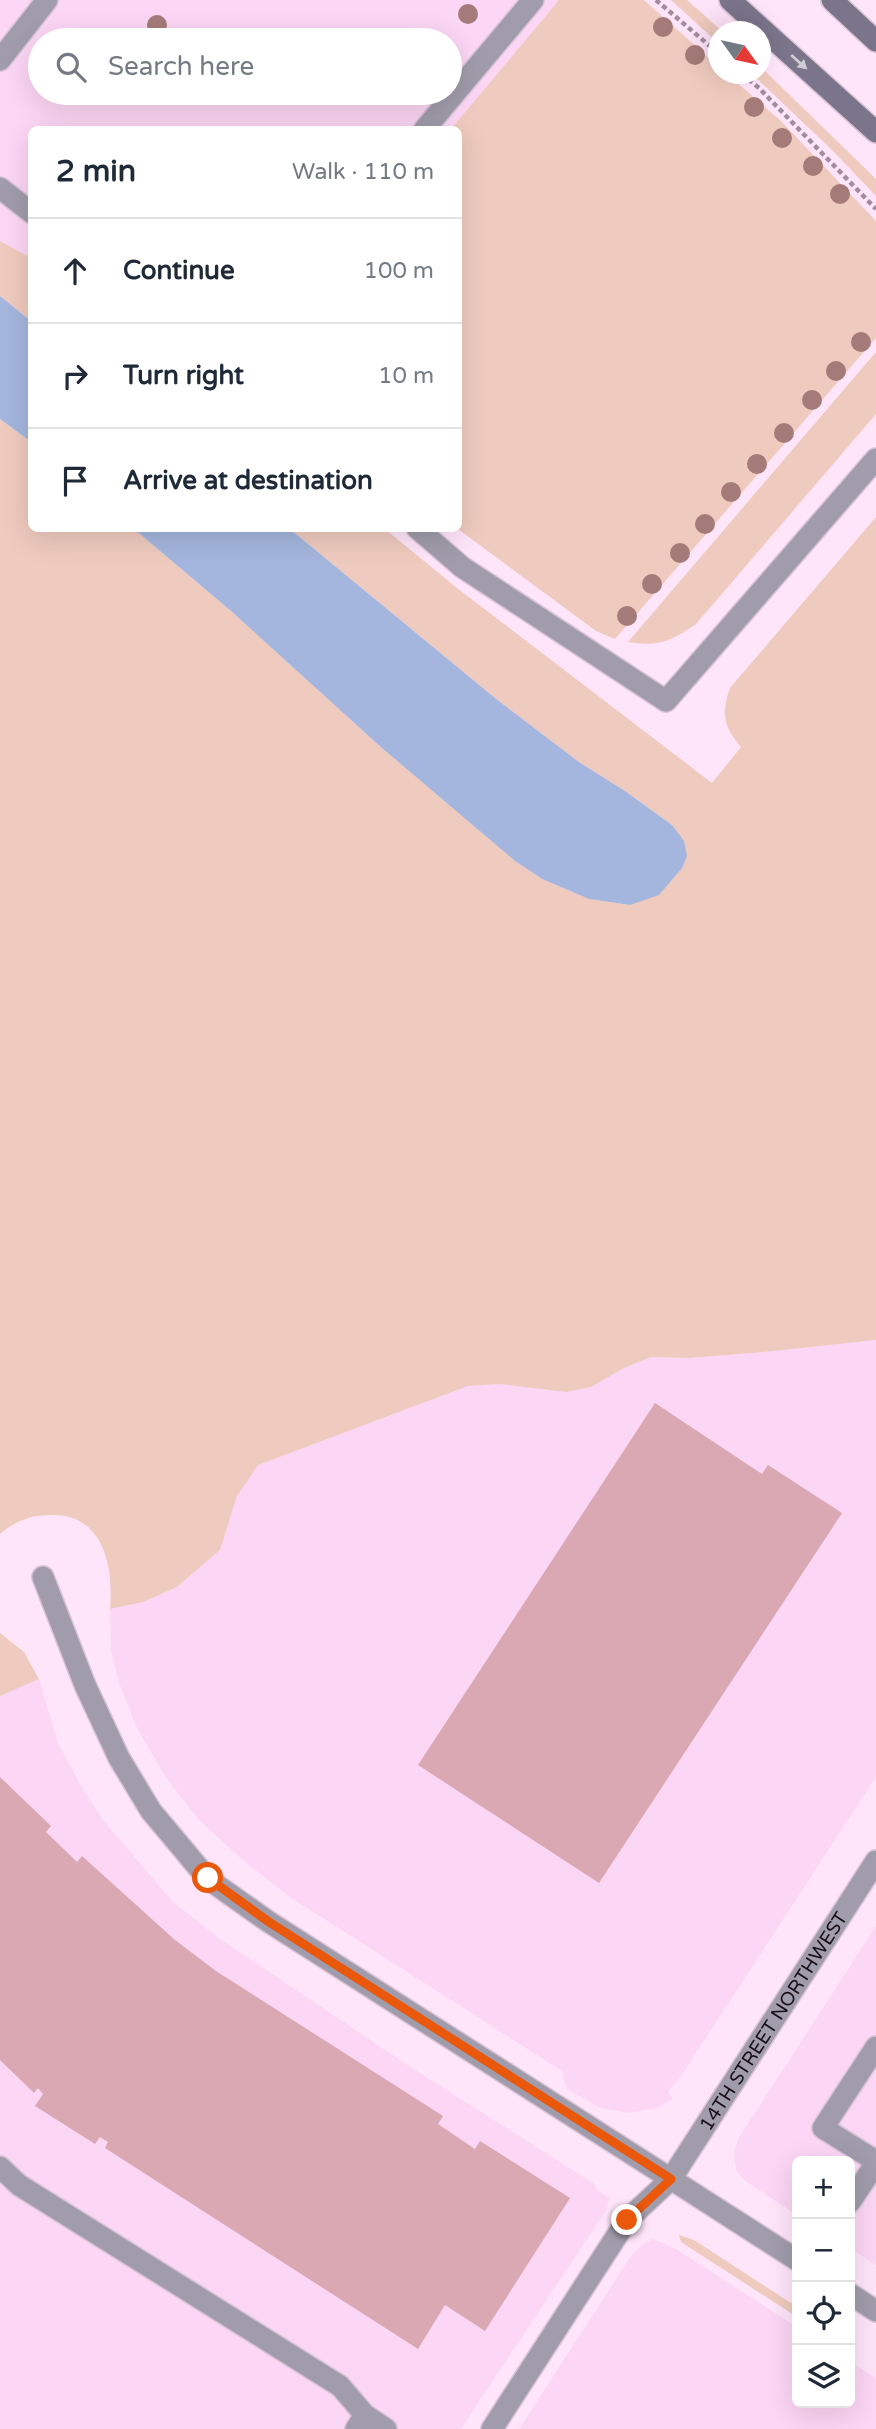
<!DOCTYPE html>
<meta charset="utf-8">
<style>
:root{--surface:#fff;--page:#f2f2f3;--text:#1f2937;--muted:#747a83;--line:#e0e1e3}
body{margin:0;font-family:"Varela Round",sans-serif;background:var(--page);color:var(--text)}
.controls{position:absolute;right:21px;bottom:21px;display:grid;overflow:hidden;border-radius:10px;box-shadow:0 7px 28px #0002}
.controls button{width:63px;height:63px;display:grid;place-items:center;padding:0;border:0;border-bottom:2px solid var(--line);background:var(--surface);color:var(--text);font:35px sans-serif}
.compass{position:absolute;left:708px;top:21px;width:63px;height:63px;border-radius:50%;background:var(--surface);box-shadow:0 7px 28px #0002;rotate:123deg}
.stop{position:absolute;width:21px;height:21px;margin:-16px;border:5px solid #ea580c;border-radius:50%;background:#fff}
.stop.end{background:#ea580c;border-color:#fff;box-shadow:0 2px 7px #0008}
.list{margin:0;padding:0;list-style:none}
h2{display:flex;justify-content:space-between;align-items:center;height:91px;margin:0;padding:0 28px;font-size:30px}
h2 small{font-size:23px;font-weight:400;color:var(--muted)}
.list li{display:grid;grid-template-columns:46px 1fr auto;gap:21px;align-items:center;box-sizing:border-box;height:105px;padding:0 28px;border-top:2px solid var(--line)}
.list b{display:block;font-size:26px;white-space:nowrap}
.list em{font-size:23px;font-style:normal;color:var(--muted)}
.icon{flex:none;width:38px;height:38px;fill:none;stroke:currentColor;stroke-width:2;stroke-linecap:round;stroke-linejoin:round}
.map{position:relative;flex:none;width:876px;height:2429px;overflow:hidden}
.search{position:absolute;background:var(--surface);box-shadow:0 7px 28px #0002;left:28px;top:28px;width:434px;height:77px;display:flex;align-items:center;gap:18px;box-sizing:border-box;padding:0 24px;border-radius:38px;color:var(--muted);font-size:26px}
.panel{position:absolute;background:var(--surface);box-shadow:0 7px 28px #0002;left:28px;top:126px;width:434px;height:406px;border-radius:10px}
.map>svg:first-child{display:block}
.built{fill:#fcd6f5;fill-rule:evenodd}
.green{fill:#efcabe}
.water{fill:#a4b6dd}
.building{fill:#d9a8b2}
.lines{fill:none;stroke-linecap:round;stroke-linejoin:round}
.lane-casing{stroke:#dac3d6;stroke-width:24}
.street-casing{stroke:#dac3d6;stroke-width:24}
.secondary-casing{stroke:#dac3d6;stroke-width:24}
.path{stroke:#a18d9d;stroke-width:4.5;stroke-dasharray:5 3.5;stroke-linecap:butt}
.lane{stroke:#a09cab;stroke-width:21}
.street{stroke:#a09cab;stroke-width:21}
.secondary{stroke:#7b758b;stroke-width:21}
.tree{fill:#a57b79}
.oneway{fill:#ceccd4}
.route{stroke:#ea580c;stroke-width:9}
.labels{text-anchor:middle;stroke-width:5;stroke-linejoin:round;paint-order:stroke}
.street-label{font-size:19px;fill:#190e17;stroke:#fbfbfb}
</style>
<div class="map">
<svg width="876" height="2429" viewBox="0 0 876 2429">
<rect width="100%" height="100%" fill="#ffe5fa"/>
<path class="built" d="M0,0h559l-108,129 -419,1 -1,128 -31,-17zM40,40h410v53h-410z
M876,1340v437l-197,302 -11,12 5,8 -16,9 -30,5 -29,-6 -32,-19 -4,-17 -272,-174 -45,-35 -45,-41 -34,-43 -29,-50 -18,-45 -8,-33 -1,-41 33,-7 34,-15 43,-37 17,-54 20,-31 211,-79 32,-2 66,8 85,-35 39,1 74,-6z
M39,1679l19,64 21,39 24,38 70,82 47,37 189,127 184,117 4,7 12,8 -2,11 -146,220h-461v-733z
M876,1926v339l-26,-17v-87h-53v54l-53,-35 -8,-10 -2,-16 4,-15z
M653,2239l23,10 121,78v76h53v-42l26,17v51h-357l112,-173 12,-12z"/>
<path class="green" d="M559,0h85l74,66v8h9l54,47 95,100v117l-261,301 -19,-8 -138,-102v-399l-7,-1z
M671,0h16l35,31 -4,1v11z
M761,67l115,112v17l-44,-46 -80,-76h8z
M0,241l31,17v63l-31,-25z
M876,352v62l-180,210c-24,17 -38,23 -68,18z
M0,419l31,23 1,86 102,1 97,82 152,138 132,112 27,18 47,20 41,6 42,-80 -47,-34 -46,-29 -84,-64 -205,-169h95l72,59 255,195 29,-36c-18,-21 -20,-34 -11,-59l146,-171v823l-112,12 -74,6 -39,-1 -27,11 -33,19 -25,5 -66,-8 -32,2 -210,79 -21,31 -17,54 -43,37 -34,15 -33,7c4,-43 -7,-97 -61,-94 -19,0 -35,7 -49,19z
M0,1633l24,19 15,27 -39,17z
M679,2235l15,5 103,67v10l-116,-75z"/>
<path class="water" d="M0,296l31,25v121l-31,-23z
M134,529h156l205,169 84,64 46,29 47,34 12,16 3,15 -5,12 -23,27 -29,10 -41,-6 -47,-20 -27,-18 -132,-112 -152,-138z"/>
<path class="building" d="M655,1403l107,71 6,-9 74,48 -243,370 -181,-118z
M0,1777l51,49 -5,6 31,30 5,-6 93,84 41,31 227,145 -5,8 37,25 5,-8 90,57 -85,133 -40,-26 -27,44 -313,-201 3,-6 -8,-5 -5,7 -60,-38 8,-12 -5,-6 -4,5 -34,-33z"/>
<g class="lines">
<defs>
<path id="lane" d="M0,60l47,-60
M424,130l109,-130
M0,188l32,25
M417,528l45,39 204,134 210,-242
M43,1577l42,108 34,73 32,53 57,68 61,43 402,257
M876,2047l-53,81 53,33
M0,2167l19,18 321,201 25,29
M850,2202l26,-39
M356,2429l9,-14 21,14"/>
<g id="street">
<path d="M671,2179l126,81"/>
<path d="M850,2294l26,17"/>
<path id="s1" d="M492,2429l135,-209 44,-41 205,-318"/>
</g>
<path id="secondary" d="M730,0l146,132
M832,0l44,41"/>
</defs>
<use href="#lane" class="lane-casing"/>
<use href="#street" class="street-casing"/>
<use href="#secondary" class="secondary-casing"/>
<path class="path" d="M656,0l62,53
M742,74l17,14 117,121"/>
<use href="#lane" class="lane"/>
<use href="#street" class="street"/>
<use href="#secondary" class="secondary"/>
</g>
<g class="tree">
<circle cx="468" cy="14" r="10"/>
<circle cx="157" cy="25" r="10"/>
<circle cx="663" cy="27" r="10"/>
<circle cx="695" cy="55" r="10"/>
<circle cx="754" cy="107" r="10"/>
<circle cx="782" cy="138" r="10"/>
<circle cx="813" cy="166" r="10"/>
<circle cx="840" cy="194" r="10"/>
<circle cx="861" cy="342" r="10"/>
<circle cx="836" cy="371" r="10"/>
<circle cx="812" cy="400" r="10"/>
<circle cx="784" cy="433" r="10"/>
<circle cx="757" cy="464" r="10"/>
<circle cx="731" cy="492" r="10"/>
<circle cx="705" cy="524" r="10"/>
<circle cx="680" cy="553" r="10"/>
<circle cx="652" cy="584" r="10"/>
<circle cx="627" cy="616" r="10"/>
</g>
<defs><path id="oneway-solid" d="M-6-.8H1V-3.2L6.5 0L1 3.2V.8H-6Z" transform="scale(1.75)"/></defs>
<use class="oneway" href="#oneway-solid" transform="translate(799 62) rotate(42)"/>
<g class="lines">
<path class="route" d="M208,1878l61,44 402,257 -44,41"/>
</g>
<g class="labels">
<g class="street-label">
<text dy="7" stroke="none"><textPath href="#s1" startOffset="497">14TH STREET NORTHWEST</textPath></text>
</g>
</g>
</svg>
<div class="controls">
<button>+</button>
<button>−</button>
<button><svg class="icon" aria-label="locate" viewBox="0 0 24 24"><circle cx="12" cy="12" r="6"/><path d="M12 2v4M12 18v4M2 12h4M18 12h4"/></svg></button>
<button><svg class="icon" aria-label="layers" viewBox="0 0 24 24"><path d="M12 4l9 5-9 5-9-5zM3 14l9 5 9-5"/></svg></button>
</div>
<svg class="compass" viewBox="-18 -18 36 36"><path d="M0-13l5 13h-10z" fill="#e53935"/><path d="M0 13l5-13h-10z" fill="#747a83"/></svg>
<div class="stop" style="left:208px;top:1878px"></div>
<div class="stop end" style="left:627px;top:2220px"></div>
<div class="search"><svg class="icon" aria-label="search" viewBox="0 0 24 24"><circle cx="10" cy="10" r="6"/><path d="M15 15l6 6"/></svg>Search here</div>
<section class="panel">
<h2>2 min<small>Walk · 110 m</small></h2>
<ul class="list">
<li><svg class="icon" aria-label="ahead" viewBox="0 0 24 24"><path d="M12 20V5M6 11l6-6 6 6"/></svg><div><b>Continue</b></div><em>100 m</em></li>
<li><svg class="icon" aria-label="right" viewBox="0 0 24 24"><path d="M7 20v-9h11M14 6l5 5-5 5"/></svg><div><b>Turn right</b></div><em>10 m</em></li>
<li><svg class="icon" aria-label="arrive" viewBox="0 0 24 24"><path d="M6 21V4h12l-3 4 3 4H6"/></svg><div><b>Arrive at destination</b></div></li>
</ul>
</section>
</div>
